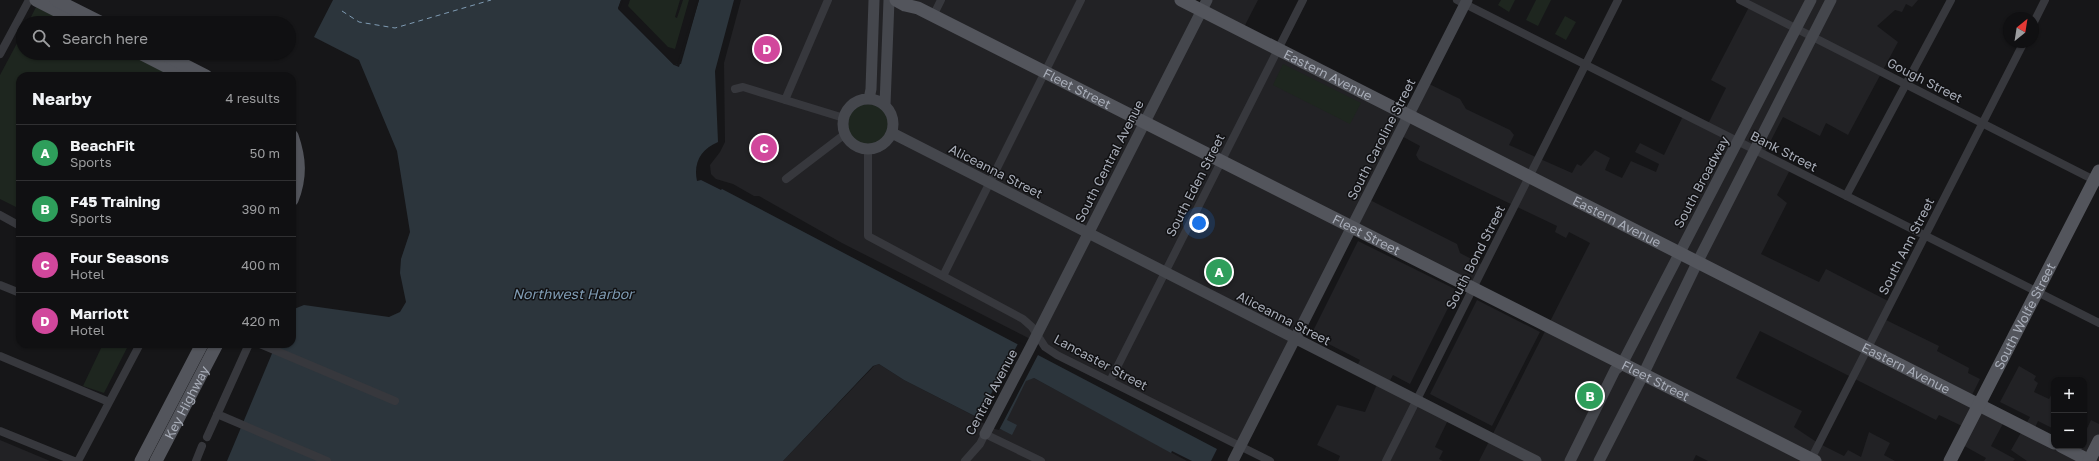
<!DOCTYPE html>
<meta charset="utf-8">
<style>
:root{--surface:#101012;--page:#1e1e20;--text:#f1f3f6;--muted:#9c9d9f;--line:#303032;--accent:#f2b134}
body{margin:0;font-family:"Golos Text",sans-serif;background:var(--page);color:var(--text)}
.controls{position:absolute;right:12px;bottom:12px;display:grid;overflow:hidden;border-radius:8px;box-shadow:0 1px 3px #0004}
.controls button{width:36px;height:36px;display:grid;place-items:center;padding:0;border:0;border-bottom:1px solid var(--line);background:var(--surface);color:var(--text);font:20px sans-serif}
.compass{position:absolute;left:2003px;top:12px;width:36px;height:36px;border-radius:50%;background:var(--surface);box-shadow:0 1px 3px #0004;rotate:30deg}
.you{position:absolute;left:1199px;top:223px;width:14px;height:14px;margin:-10px;border:3px solid #fff;border-radius:50%;background:#1a73e8;box-shadow:0 0 0 6px #1a73e833}
.badge{display:grid;place-items:center;width:26px;height:26px;border-radius:50%;background:var(--accent);color:#fff;font-size:13px;font-weight:700}
.pin{position:absolute;translate:-50% -50%;border:2px solid #fff;box-shadow:0 1px 4px #0006}
.list{margin:0;padding:0;list-style:none}
h2{display:flex;justify-content:space-between;align-items:center;height:52px;margin:0;padding:0 16px;font-size:17px}
h2 small{font-size:13px;font-weight:400;color:var(--muted)}
.list li{display:grid;grid-template-columns:26px 1fr auto;gap:12px;align-items:center;box-sizing:border-box;height:56px;padding:0 16px;border-top:1px solid var(--line)}
.list b{display:block;font-size:15px;white-space:nowrap}
.list p{margin:0;font-size:13px;white-space:nowrap;color:var(--muted)}
.list em{font-size:13px;font-style:normal;color:var(--muted)}
.icon{flex:none;width:22px;height:22px;fill:none;stroke:currentColor;stroke-width:2;stroke-linecap:round;stroke-linejoin:round}
.map{position:relative;flex:none;width:2099px;height:461px;overflow:hidden}
.search{position:absolute;background:var(--surface);box-shadow:0 1px 3px #0004;left:16px;top:16px;width:280px;height:44px;display:flex;align-items:center;gap:10px;box-sizing:border-box;padding:0 14px;border-radius:22px;color:var(--muted);font-size:15px}
.panel{position:absolute;background:var(--surface);box-shadow:0 1px 3px #0004;left:16px;top:72px;width:280px;height:276px;border-radius:12px}
.map>svg:first-child{display:block}
.built{fill:#222225}
.green{fill:#1e261f}
.water{fill:#2c353c}
.pier{fill:#161618}
.lines{fill:none;stroke-linecap:round;stroke-linejoin:round}
.ferry{stroke:#7f9bb3;stroke-width:1;stroke-dasharray:5 4;stroke-linecap:butt}
.street{stroke:#37383d;stroke-width:8}
.secondary{stroke:#45474d;stroke-width:11}
.primary{stroke:#53555c;stroke-width:13}
.labels{text-anchor:middle;stroke-width:3;stroke-linejoin:round;paint-order:stroke}
.street-label{font-size:13px;fill:#a8adb8;stroke:#111113}
.water-label{font-size:14px;font-style:italic;fill:#7f9bb3;stroke:#111113}
</style>
<div class="map">
<svg width="2099" height="461" viewBox="0 0 2099 461">
<rect width="100%" height="100%" fill="#161618"/>
<path class="built" d="M741,0h440l21,11 5,-11h51l-16,31 165,84 18,-33 35,17 6,10 44,21 4,5 -5,10 63,28 5,-9 4,2 14,-16 15,8 -5,12 17,8 9,-17 25,11 3,-8 -24,-12 5,-9 24,12 21,-43 23,12 18,-36 -15,-8 38,-73 -13,-7h182l-6,7 -6,-3 -4,8 -7,-2 -18,16 21,16 -50,93 -22,-12 -6,13 -37,-19 -18,35 27,14 -15,29 10,8 -26,51 58,28 7,-13 64,33 -8,16 57,28 -2,5 32,17 -1,5 12,6 -10,20 36,19 -15,28 24,13 -2,2h-29l2,-3 -27,-15 7,-15 -27,-13 -3,5 -176,-89 -24,47 66,33 -8,16 24,16 26,13 4,-6 13,7 8,-25 21,11 -6,12 11,6h-187l-12,-6 -3,6h-214l111,-218 -21,-11 -3,6 -11,-6 2,-6 -138,-66 -3,-5 4,-9 -22,-12 -32,64 91,46 3,9 23,12 -12,24 -120,-61 -111,218 -398,-203 -83,-47h-5l-21,-12 -17,-5 -5,-5 -1,-9 10,-13 5,-10 -1,-79z
M1358,241l99,49 -47,94 -17,-9 -6,11 62,32 -14,29 8,4 -4,8 4,2h-105l2,-5 -23,-11 20,-40 28,7 13,-30 -23,-12 5,-10 -49,-25z
M1477,300l63,32 -48,94 -62,-32z
M879,364l25,16 98,50 24,-50 8,-2 153,83h-404l91,-95z
M2019,366l17,10 -2,4 4,3 -4,9 15,7 5,-9v34l-2,4 -14,-7 -5,11 42,22 4,-8h5v-11l7,-15 8,4v37h-72l-16,-11 19,-33 -30,-15z
M0,440l50,21h-50z"/>
<path class="green" d="M630,0h50l-5,17 2,1 6,-18h6l-14,49 -7,-2 -40,-41z
M1501,0h14l-6,12 -11,-7z
M1536,0h15l-13,26 -12,-6z
M36,7l32,16h-40z
M1565,16l11,6 -10,18 -11,-6z
M23,32v21h104l45,23h-152v133l-20,-10v-124z
M1283,64l78,39 -11,21 -77,-39z
M848 124a20 20 0 1 1 40 0a20 20 0 1 1-40 0Z
M103,344h26l-25,49 -21,-7z"/>
<path class="water" d="M333,0h288l-3,9 56,56 7,-1 18,-64h35l-19,71 3,71c-17,7 -25,21 -21,39l4,-1 20,10 1,-1 495,260 -6,12h-19l-20,-10 -1,2 -137,-75 -8,3 -19,39 10,5 -5,10 -108,-55 -25,-16 -6,2 -90,95h-556l49,-117h16v-31l2,-4 10,-4 85,12 11,-5 6,-10 -6,-29 1,-14 9,-27 -13,-81 -38,-91 -45,-23z"/>
<path class="pier" d="M621,0h2l-3,8 57,57 20,-65h2l-20,67 -5,-2 -56,-57z
M1019,342l20,11 -40,77 -4,-1 -18,-9z"/>
<g class="lines">
<path class="ferry" d="M342,11l17,11 36,6 96,-28"/>
<path class="street" d="M1457,0l642,323
M1740,0l358,182
M933,16l8,-16
M2033,24l12,-24
M0,54l29,-54
M735,89l8,-2 101,31
M785,100l43,-100
M868,149v87l155,83 9,8 13,20 12,8 213,106
M786,179l59,-45
M1846,196l105,-196
M0,215l20,11
M943,276l138,-276
M0,285l20,8
M260,344l135,57
M0,356l109,46
M1110,381l193,-381
M217,414l110,47
M0,431l74,30
M207,437l42,-93
M78,461l62,-117
M196,461l6,-15
M965,461l15,-17 5,-10 56,27
M1386,461l232,-461
M1810,461l214,-419"/>
<path class="secondary" d="M869,99l2,-10 3,-89
M843 124a25 25 0 1 1 50 0a25 25 0 1 1-50 0Z
M885,105l4,-105
M892,133l644,328
M985,434l45,-86 177,-348
M1233,461l234,-461
M1570,461l45,-91 7,-6 189,-364
M1599,461l40,-78 59,-122 133,-261"/>
<g class="primary">
<path d="M36,0l45,23"/>
<path d="M56,0l46,23"/>
<path id="s1" d="M896,0l9,5 13,3 897,453"/>
<path id="s2" d="M1181,0l873,443"/>
<path d="M140,53l45,23"/>
<path d="M161,53l45,23"/>
<path d="M292,136c8,23 9,41 0,64"/>
<path d="M2061,446l29,15"/>
<path d="M141,461l61,-117"/>
<path id="s3" d="M156,461l61,-117"/>
<path id="s4" d="M1950,461l149,-290"/>
<path d="M2089,461l10,-20"/>
</g>
</g>
<g class="labels">
<g class="street-label">
<text dy="5" stroke="none"><textPath href="#s2" startOffset="165">Eastern Avenue</textPath></text>
<text transform="translate(1925 80) rotate(27)" y="5">Gough Street</text>
<text dy="5" stroke="none"><textPath href="#s1" startOffset="202">Fleet Street</textPath></text>
<text transform="translate(1381 139) rotate(-63)" y="5">South Caroline Street</text>
<text transform="translate(1784 151) rotate(27)" y="5">Bank Street</text>
<text transform="translate(1109 161) rotate(-63)" y="5">South Central Avenue</text>
<text transform="translate(996 171) rotate(27)" y="5">Aliceanna Street</text>
<text transform="translate(1701 182) rotate(-62)" y="5">South Broadway</text>
<text transform="translate(1195 185) rotate(-63)" y="5">South Eden Street</text>
<text dy="5" stroke="none"><textPath href="#s2" startOffset="489">Eastern Avenue</textPath></text>
<text dy="5" stroke="none"><textPath href="#s1" startOffset="526">Fleet Street</textPath></text>
<text transform="translate(1906 246) rotate(-63)" y="5">South Ann Street</text>
<text transform="translate(1475 257) rotate(-63)" y="5">South Bond Street</text>
<text dy="5" stroke="none"><textPath href="#s4" startOffset="163">South Wolfe Street</textPath></text>
<text transform="translate(1284 318) rotate(27)" y="5">Aliceanna Street</text>
<text transform="translate(1101 362) rotate(28)" y="5">Lancaster Street</text>
<text dy="5" stroke="none"><textPath href="#s2" startOffset="813">Eastern Avenue</textPath></text>
<text dy="5" stroke="none"><textPath href="#s1" startOffset="850">Fleet Street</textPath></text>
<text transform="translate(991 392) rotate(-62)" y="5">Central Avenue</text>
<text dy="5" stroke="none"><textPath href="#s3" startOffset="66">Key Highway</textPath></text>
</g>
<g class="water-label">
<text x="573" y="299">Northwest Harbor</text>
</g>
</g>
</svg>
<div class="controls">
<button>+</button>
<button>−</button>
</div>
<svg class="compass" viewBox="-18 -18 36 36"><path d="M0-13l5 13h-10z" fill="#e53935"/><path d="M0 13l5-13h-10z" fill="#9c9d9f"/></svg>
<div class="you"></div>
<div class="pin badge" style="left:1219px;top:272px;background:#2e9e5b">A</div>
<div class="pin badge" style="left:1590px;top:396px;background:#2e9e5b">B</div>
<div class="pin badge" style="left:764px;top:148px;background:#d1479c">C</div>
<div class="pin badge" style="left:767px;top:49px;background:#d1479c">D</div>
<div class="search"><svg class="icon" aria-label="search" viewBox="0 0 24 24"><circle cx="10" cy="10" r="6"/><path d="M15 15l6 6"/></svg>Search here</div>
<section class="panel">
<h2>Nearby<small>4 results</small></h2>
<ul class="list">
<li><span class="badge" style="background:#2e9e5b">A</span><div><b>BeachFit</b><p>Sports</p></div><em>50 m</em></li>
<li><span class="badge" style="background:#2e9e5b">B</span><div><b>F45 Training</b><p>Sports</p></div><em>390 m</em></li>
<li><span class="badge" style="background:#d1479c">C</span><div><b>Four Seasons</b><p>Hotel</p></div><em>400 m</em></li>
<li><span class="badge" style="background:#d1479c">D</span><div><b>Marriott</b><p>Hotel</p></div><em>420 m</em></li>
</ul>
</section>
</div>
